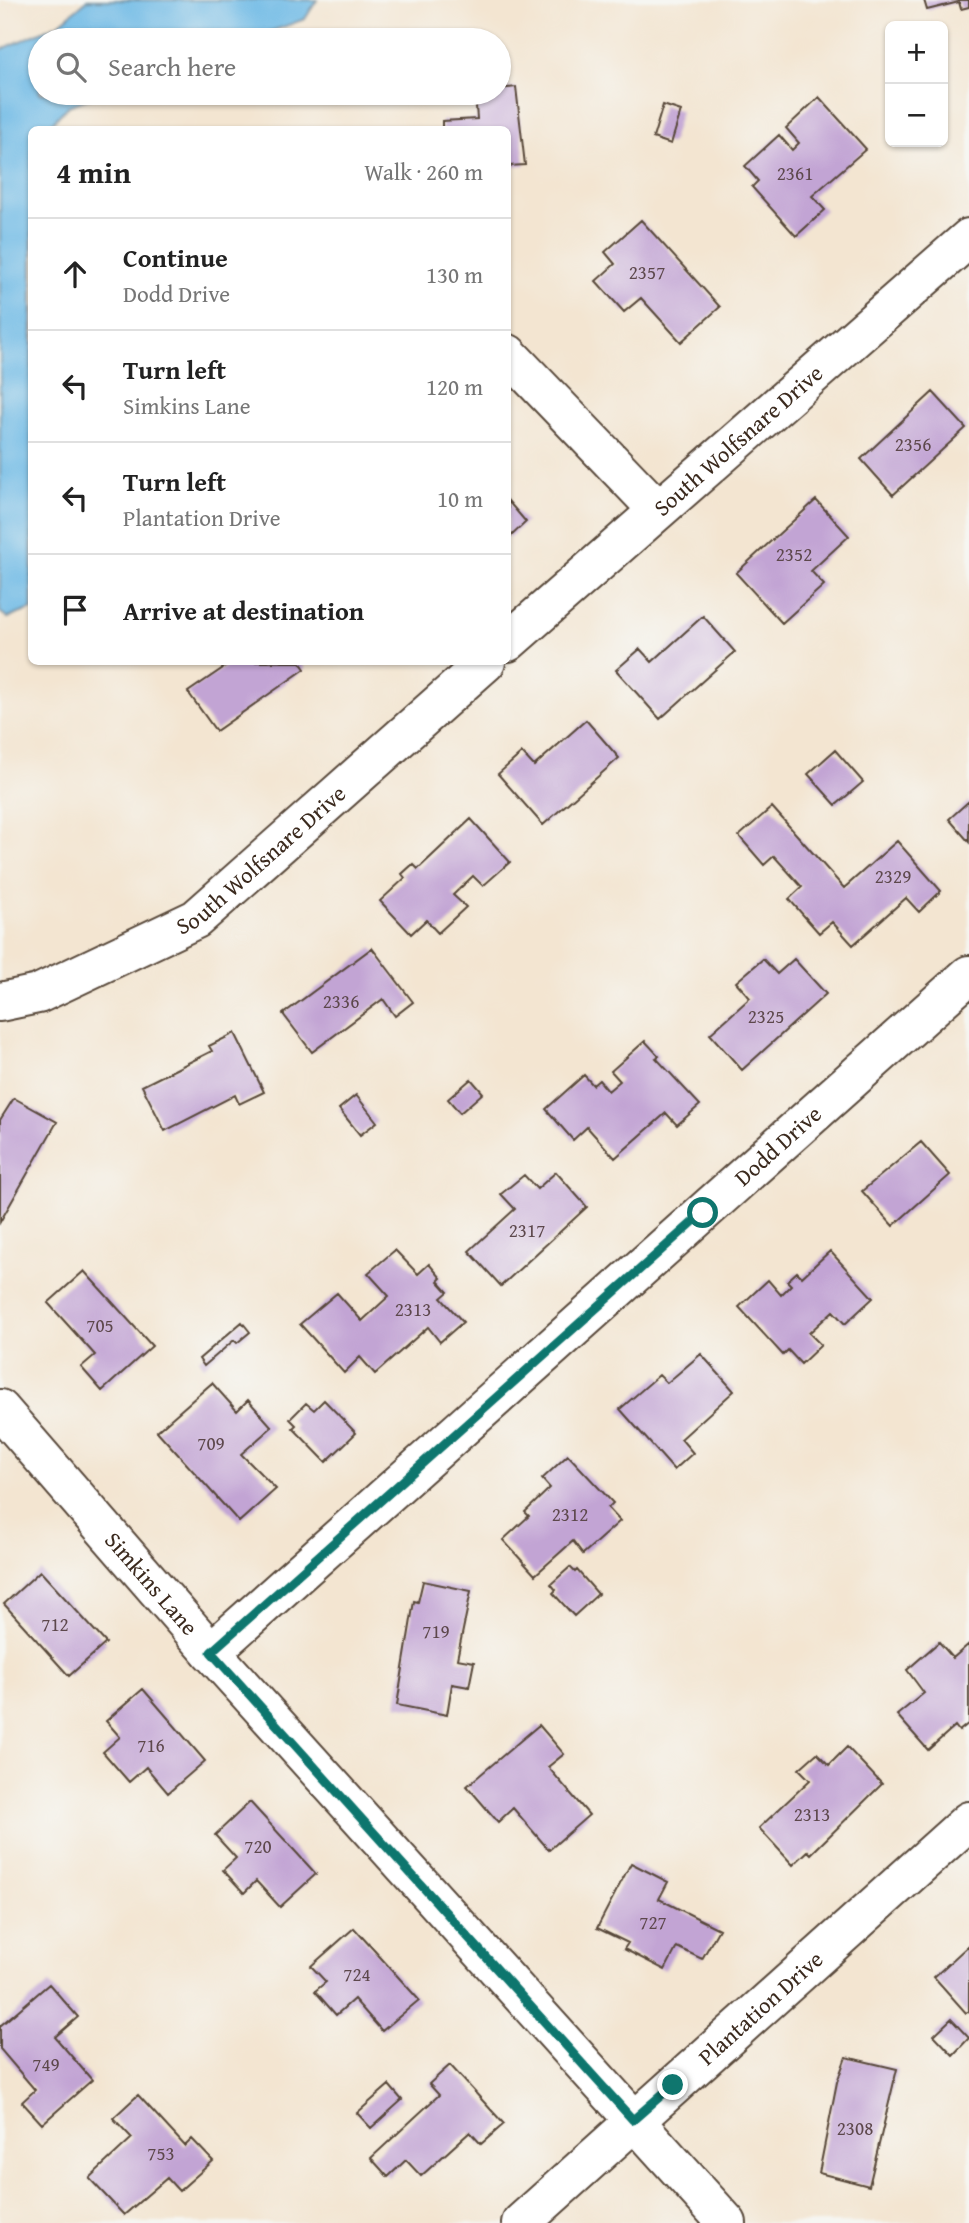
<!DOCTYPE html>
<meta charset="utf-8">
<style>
:root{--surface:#fff;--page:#f2f2f2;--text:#222;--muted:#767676;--line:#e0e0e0}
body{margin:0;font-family:"Gentium Book Plus",serif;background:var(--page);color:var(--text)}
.controls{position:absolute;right:21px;top:21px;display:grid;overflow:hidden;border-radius:10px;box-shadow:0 2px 5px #0004}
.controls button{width:63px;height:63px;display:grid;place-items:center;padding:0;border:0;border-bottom:2px solid var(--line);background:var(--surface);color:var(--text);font:35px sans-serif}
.stop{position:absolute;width:21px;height:21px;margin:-16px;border:5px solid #0f766e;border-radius:50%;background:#fff}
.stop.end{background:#0f766e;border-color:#fff;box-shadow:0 2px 7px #0008}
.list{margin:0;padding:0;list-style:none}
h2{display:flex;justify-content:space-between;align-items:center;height:91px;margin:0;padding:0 28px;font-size:30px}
h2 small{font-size:23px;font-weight:400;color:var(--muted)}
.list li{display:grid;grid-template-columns:46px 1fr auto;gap:21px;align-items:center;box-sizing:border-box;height:112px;padding:0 28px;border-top:2px solid var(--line)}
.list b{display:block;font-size:26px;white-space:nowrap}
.list p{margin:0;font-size:23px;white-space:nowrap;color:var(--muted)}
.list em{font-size:23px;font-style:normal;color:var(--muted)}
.icon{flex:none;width:38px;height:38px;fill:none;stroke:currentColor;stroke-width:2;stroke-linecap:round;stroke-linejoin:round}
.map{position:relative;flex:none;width:969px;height:2223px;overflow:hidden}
.search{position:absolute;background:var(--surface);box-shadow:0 2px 5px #0004;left:28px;top:28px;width:483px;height:77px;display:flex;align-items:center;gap:18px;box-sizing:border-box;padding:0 24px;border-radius:38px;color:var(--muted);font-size:26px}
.panel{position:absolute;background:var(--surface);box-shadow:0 2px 5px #0004;left:28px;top:126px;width:483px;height:539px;border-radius:10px}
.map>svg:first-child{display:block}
.water{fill:#6bb8e5;stroke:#537182;stroke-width:2}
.building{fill:#c2a4d4}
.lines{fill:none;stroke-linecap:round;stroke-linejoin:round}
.minor-casing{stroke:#574639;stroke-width:42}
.minor{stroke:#fff;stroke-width:38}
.route{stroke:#0f766e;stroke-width:9}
.labels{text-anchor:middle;stroke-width:6;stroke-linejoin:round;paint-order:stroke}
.number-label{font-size:19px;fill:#5d484c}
.street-label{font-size:23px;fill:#3b2a1e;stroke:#f6f6f2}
</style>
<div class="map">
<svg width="969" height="2223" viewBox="0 0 969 2223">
<rect width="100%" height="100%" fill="#f6f6f2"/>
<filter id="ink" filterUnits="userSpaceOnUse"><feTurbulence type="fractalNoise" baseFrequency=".0143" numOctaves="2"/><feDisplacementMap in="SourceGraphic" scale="14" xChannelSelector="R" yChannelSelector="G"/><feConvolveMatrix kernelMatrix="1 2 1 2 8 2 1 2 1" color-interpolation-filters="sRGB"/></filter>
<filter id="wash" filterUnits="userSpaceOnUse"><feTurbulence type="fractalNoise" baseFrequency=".00686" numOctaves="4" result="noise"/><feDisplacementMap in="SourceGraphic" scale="28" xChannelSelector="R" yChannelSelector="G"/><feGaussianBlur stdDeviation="1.57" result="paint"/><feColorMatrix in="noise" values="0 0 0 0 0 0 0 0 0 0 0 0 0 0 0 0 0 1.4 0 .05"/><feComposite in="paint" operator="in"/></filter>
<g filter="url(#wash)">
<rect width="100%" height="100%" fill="#f3e5d1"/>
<path class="water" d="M87,0h230l-12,19 -58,21h-207v53h64l-36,13 -22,23 -14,1v479l-24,9 -8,-6v-562l59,-26z"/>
<g id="blocks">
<path class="building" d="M924,0h45v7l-8,2 -2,-7 -32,8z
M516,87l9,78 -17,1v-36h-66v-9l35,-2 -2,-26h24v-4z
M819,97l47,52 -54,47 13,14 -29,26 -44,-49 6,-6 -13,-15 34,-31 13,15 7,-7 -13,-15z
M663,105l18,6 -10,33 -18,-6z
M641,220l79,87 -39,35 -40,-44 -17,14 -28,-31 19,-17 -10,-12z
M933,392l33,36 -73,67 -32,-36z
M816,500l33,36 -38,35 13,14 -42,38 -46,-50z
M508,501l18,21 -18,17z
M703,616l32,36 -75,67 -44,-49 24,-21 12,13z
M232,662h68l5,7 -89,62 -28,-39z
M586,720l33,38 -76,67 -45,-51 24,-21 12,13z
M835,750l28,32 -27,23 -28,-31z
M969,801v41l-20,-23z
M772,807l72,81 53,-47 44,50 -22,21 -13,-14 -53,47 -21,-23 -13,11 -30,-34 13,-12 -28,-31 -10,9 -25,-29z
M471,819l39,43 -27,24 -10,-10 -20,19 13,12 -28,26 -12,-13 -15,14 -31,-33 25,-23 -3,-4 11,-10 5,5z
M372,948l41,54 -18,14 -12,-17 -71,53 -29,-38z
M763,959l14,15 17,-15 32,35 -84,76 -32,-36 40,-36 -14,-16z
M235,1033l29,59 -25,12 -4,-9 -70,36 -23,-45 70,-35 -3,-5z
M645,1041l14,15 -3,2 44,47 -23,20 -11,-12 -51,45 -28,-31 -14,13 -27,-31 38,-34 9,10 6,-5 9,11 12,-10 -9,-10z
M471,1079l12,14 -23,20 -12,-14z
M356,1095l21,27 -17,13 -21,-26z
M14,1098l43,24 -57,100v-102z
M921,1142l29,33 -57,51 -31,-35z
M556,1172l31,35 -86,79 -32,-35 46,-42 -14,-15 23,-19 13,14z
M395,1250l23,24 11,-10 12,14 -3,3 10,11 -7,6 22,24 -23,20 -12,-15 -53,47 -15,-17 -16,16 -44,-49 37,-31 25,28 27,-25 -21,-23z
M830,1251l43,47 -28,26 -12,-13 -24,22 12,12 -20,19 -13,-14 -5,5 -44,-48 29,-27 13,15 10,-10 -4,-4 10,-9 5,5z
M84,1271l68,75 -50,45 -21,-24 14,-12 -47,-52z
M242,1322l8,10 -13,11 -3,-3 -30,26 -5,-7z
M701,1354l33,37 -53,48 12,14 -19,17 -54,-61 39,-34 8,8z
M212,1383l25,28 11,-11 24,27 -31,27 35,35 -37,33 -82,-91z
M324,1400l32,33 -30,29 -33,-34 3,-3 -6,-6 16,-16 8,7z
M568,1455l45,48 -5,5 12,13 -37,33 -10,-13 -38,34 -32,-35 26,-24 -4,-4 25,-24 -8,-9z
M570,1567l5,5 2,-2 21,24 -24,22 -21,-23 3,-3 -5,-6z
M40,1571l66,72 -37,33 -65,-72z
M423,1581l48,10 -14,68 17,3 -5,25 -17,-3 -5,31 -50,-10 17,-104 4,1z
M939,1642l14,16 16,-14v79l-10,8 -4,-5 -27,24 -31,-35 27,-22 -17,-23z
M143,1689l62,72 -37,32 -22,-26 -17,15 -26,-30 17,-15 -14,-16z
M539,1725l25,29 -16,13 41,48 -40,35 -36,-42 -15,14 -31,-36z
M847,1747l35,37 -71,70 -3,-3 -15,14 -34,-37 51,-48 -11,-11 18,-16 12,12z
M250,1802l66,72 -36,33 -24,-26 -12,12 -21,-23 13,-12 -21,-23z
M631,1863l37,19 -9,17 60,30 -17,30 -25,-12 -12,23 -41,-21 4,-6 -31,-15z
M354,1928l65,72 -37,31 -28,-32 -18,16 -21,-24 11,-9 -15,-16z
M969,1945v66l-3,2 -32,-36z
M49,1984l29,33 -23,20 37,43 -50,44 -20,-22 13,-12 -35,-41v-23z
M951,2019l18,19 -16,17 -19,-20z
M846,2057l51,12 -28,117 -50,-13 18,-91z
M450,2065l54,59 -23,20 -11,-12 -49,44 -15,-16 -18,17 -17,-19 68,-63 -10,-11z
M389,2085l13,15 -31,28 -14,-15z
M138,2095l47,51 7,-7 21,22 -34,30 -12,-13 -43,37 -35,-37 43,-40 -19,-20z"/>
</g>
</g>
<g filter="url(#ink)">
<use href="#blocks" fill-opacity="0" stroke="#574639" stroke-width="2"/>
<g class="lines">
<defs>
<g id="minor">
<path d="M508,354l149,155"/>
<path id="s1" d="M508,642l461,-404"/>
<path id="s2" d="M0,1002l38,-8 158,-75 290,-257"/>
<path id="s3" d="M0,1409l211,243 516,571"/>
<path id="s4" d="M211,1652l758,-677"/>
<path id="s5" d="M521,2223l448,-402"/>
</g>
</defs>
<use href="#minor" class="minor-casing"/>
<use href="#minor" class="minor"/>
</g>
</g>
<g class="lines" filter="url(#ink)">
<path class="route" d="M673,2085l-40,35 -422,-468 492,-439"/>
</g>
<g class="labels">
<g class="number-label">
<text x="795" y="180">2361</text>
<text x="647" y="279">2357</text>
<text x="913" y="451">2356</text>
<text x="794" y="561">2352</text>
<text x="893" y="883">2329</text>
<text x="341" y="1008">2336</text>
<text x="766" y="1023">2325</text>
<text x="527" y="1237">2317</text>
<text x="413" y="1316">2313</text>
<text x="100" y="1332">705</text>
<text x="211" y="1450">709</text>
<text x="570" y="1521">2312</text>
<text x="55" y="1631">712</text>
<text x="436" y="1638">719</text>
<text x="151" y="1752">716</text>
<text x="812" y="1821">2313</text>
<text x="258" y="1853">720</text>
<text x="653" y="1929">727</text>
<text x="357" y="1981">724</text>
<text x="46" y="2071">749</text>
<text x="855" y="2135">2308</text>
<text x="161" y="2160">753</text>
</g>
<g class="street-label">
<text dy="8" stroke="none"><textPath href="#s1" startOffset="306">South Wolfsnare Drive</textPath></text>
<text dy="8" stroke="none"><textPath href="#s2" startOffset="301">South Wolfsnare Drive</textPath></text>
<text dy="8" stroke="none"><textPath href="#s4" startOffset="760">Dodd Drive</textPath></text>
<text dy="8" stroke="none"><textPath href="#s3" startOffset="231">Simkins Lane</textPath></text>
<text dy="8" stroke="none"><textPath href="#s5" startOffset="322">Plantation Drive</textPath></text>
</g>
</g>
</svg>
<div class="controls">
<button>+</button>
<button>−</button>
</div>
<div class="stop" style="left:703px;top:1213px"></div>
<div class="stop end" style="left:673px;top:2085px"></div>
<div class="search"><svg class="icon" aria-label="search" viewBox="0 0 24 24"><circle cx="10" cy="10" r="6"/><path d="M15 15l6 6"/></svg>Search here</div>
<section class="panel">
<h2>4 min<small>Walk · 260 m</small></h2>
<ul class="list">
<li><svg class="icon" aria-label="ahead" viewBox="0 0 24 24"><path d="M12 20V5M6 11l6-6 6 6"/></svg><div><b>Continue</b><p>Dodd Drive</p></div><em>130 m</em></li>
<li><svg class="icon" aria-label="left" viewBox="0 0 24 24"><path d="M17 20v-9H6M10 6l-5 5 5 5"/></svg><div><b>Turn left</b><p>Simkins Lane</p></div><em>120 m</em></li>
<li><svg class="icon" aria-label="left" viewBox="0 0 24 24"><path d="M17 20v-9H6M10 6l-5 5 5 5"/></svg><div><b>Turn left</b><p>Plantation Drive</p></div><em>10 m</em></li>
<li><svg class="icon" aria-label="arrive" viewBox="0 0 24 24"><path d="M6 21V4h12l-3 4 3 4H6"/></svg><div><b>Arrive at destination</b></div></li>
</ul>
</section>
</div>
